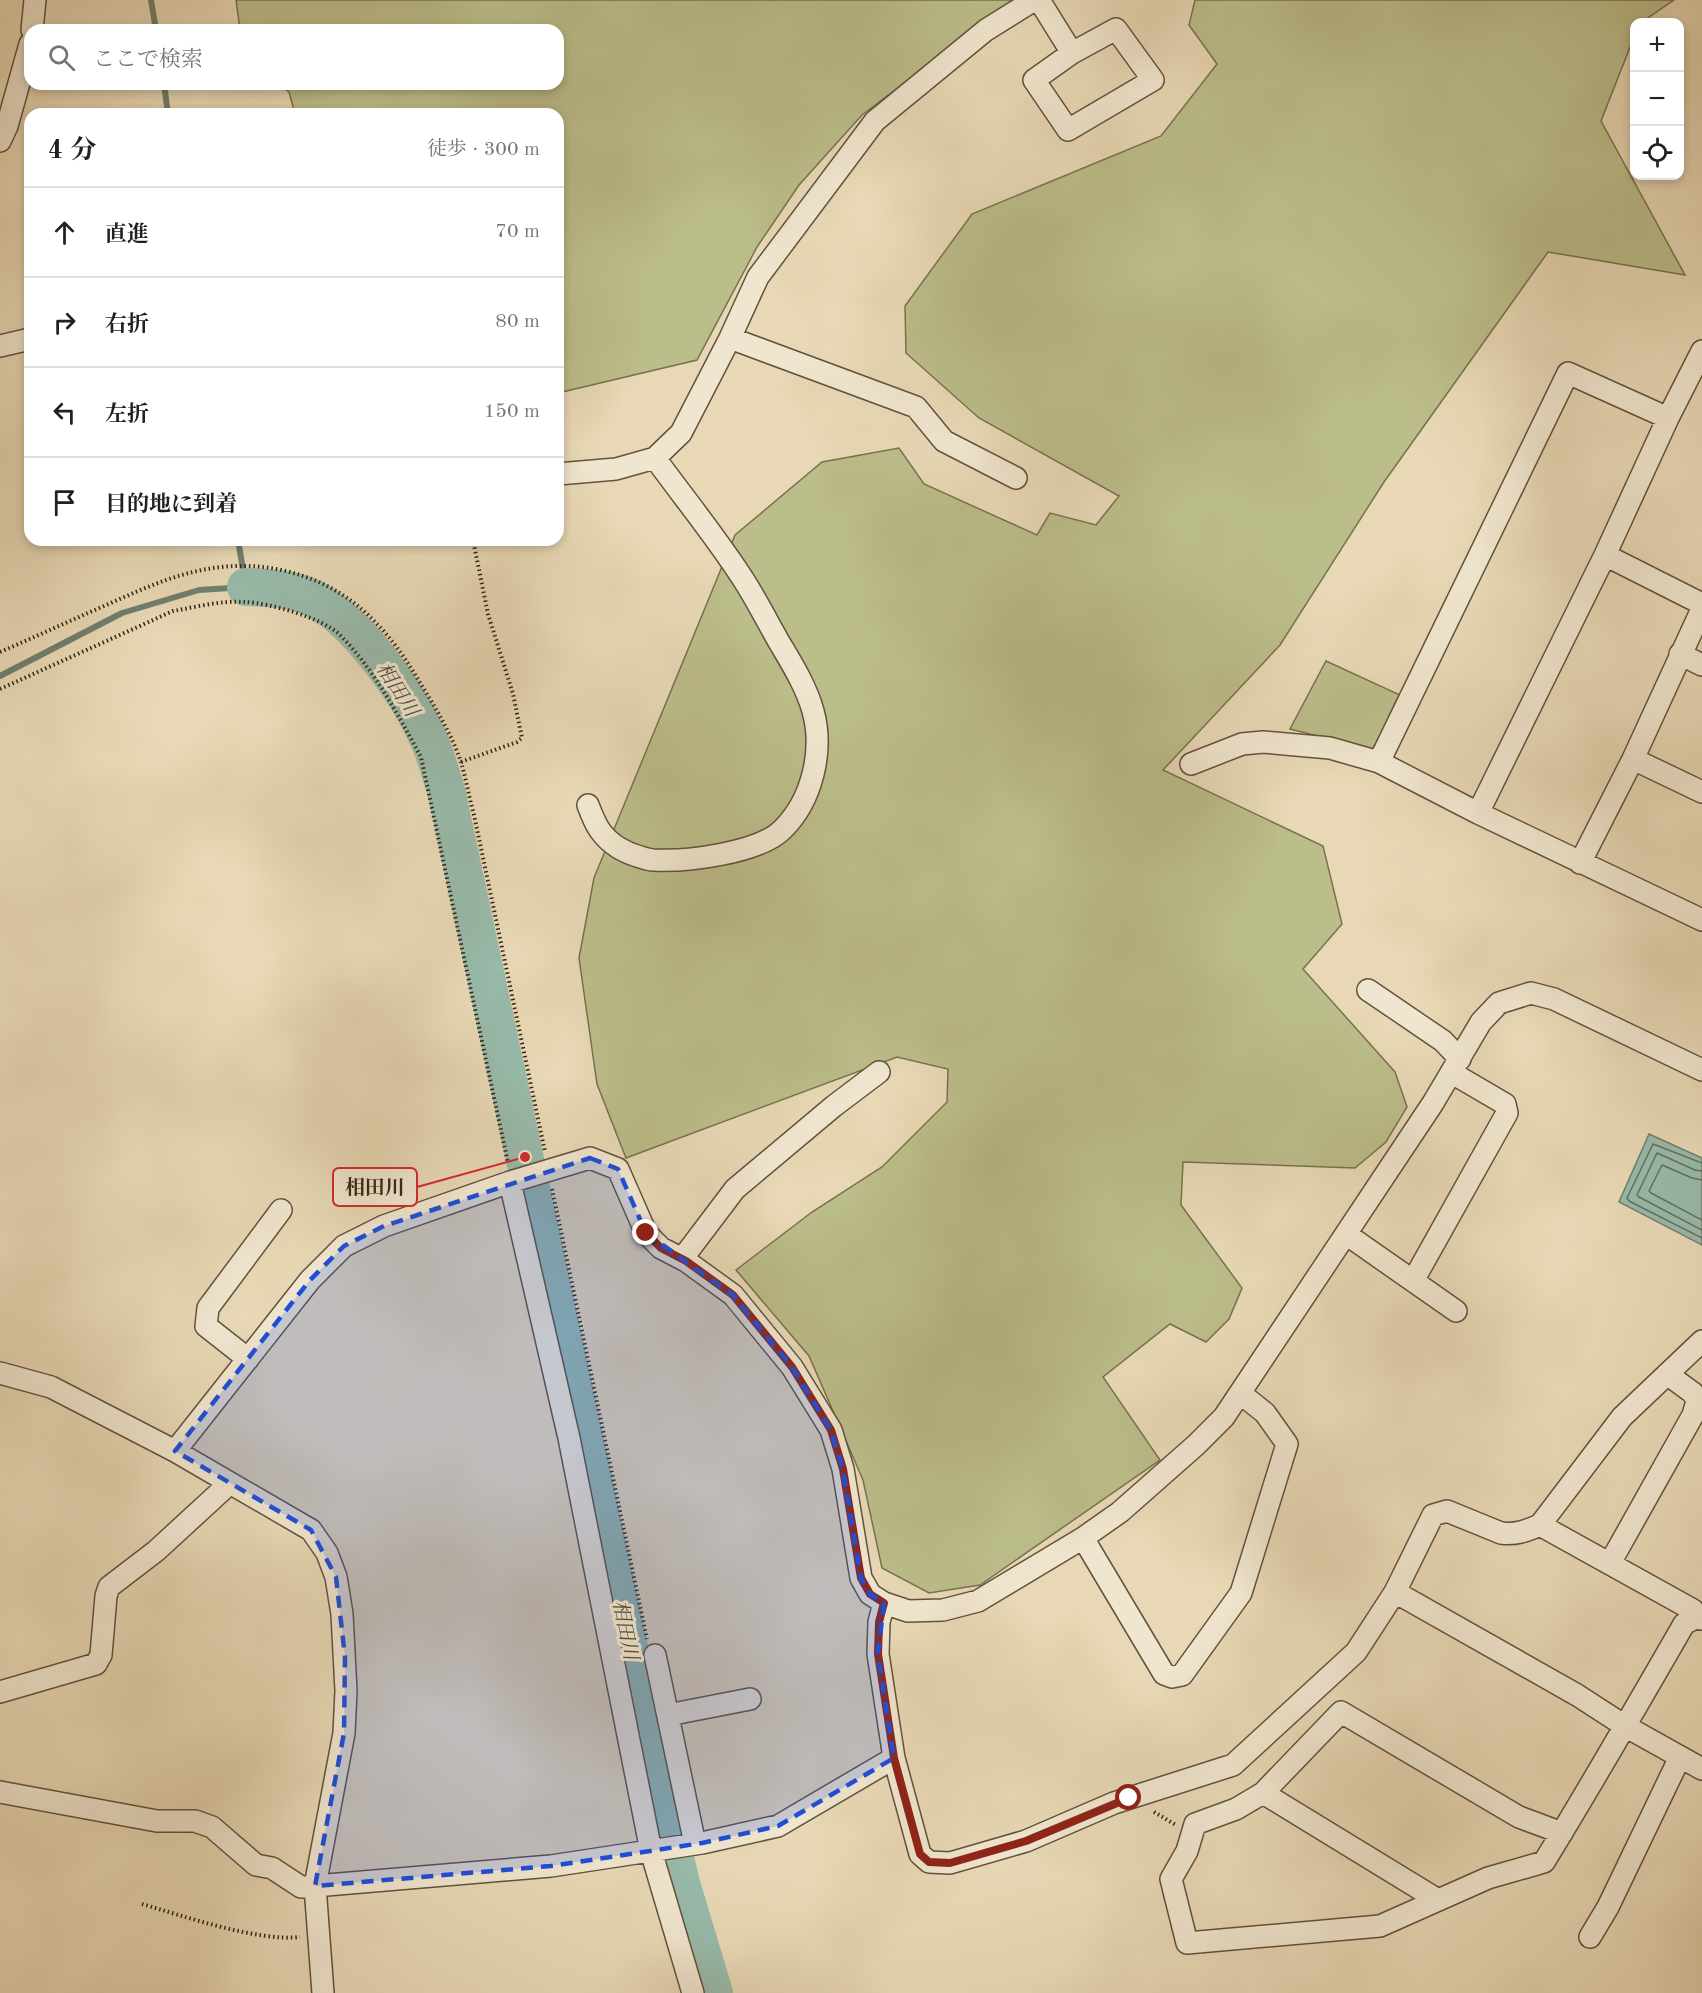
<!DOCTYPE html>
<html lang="ja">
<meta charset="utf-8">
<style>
:root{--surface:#fff;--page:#f6f6f6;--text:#202124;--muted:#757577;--line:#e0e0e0}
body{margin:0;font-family:"Old Standard TT","Noto Serif JP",serif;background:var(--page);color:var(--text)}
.controls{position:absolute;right:18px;top:18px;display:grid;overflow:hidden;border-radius:12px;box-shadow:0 3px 9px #0003}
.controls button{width:54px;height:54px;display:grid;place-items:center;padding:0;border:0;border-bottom:2px solid var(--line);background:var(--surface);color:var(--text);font:30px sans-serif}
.stop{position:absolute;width:18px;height:18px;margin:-14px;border:4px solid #8f2418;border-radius:50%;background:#fff}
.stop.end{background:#8f2418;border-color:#fff;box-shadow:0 2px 6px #0008}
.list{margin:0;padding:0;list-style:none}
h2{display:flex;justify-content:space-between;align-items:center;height:78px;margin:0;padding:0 24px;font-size:26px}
h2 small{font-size:20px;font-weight:400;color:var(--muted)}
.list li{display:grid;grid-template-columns:39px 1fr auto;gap:18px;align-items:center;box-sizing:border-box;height:90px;padding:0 24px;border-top:2px solid var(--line)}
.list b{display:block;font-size:22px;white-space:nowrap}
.list em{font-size:20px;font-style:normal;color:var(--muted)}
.icon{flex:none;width:33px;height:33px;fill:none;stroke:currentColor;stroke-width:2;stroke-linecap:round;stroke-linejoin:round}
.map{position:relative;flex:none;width:1702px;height:1993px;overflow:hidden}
.search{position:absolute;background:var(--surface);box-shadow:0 3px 9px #0003;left:24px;top:24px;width:540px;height:66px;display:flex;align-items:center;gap:15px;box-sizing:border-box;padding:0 21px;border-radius:18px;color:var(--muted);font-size:22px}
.panel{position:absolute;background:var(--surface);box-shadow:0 3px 9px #0003;left:24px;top:108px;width:540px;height:438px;border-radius:18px}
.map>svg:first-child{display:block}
.green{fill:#bbbd8a;stroke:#78724e;stroke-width:1.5}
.water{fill:#98baaa;stroke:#707f6e;stroke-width:1.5}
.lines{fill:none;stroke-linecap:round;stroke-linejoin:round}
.shore{stroke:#66705e;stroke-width:1.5}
.stream{stroke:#707f6e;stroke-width:6}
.river{stroke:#98baaa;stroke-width:38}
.minor-casing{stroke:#62523c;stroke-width:24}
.path{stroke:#352613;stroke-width:4;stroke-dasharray:1.5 3;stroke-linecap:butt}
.minor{stroke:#f0e6cf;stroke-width:21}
.route{stroke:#8f2418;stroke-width:8}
.marked{fill:#1d4ed8;fill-opacity:0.2;stroke:#1d4ed8;stroke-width:4.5;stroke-dasharray:12 8;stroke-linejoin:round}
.labels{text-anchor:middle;stroke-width:6;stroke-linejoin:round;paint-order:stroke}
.water-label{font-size:20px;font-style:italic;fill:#4e4b39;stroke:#f0e6cf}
.leader{fill:none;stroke:#d62828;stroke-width:2}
.callout-dot{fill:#d62828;stroke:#f0e6cf;stroke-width:2}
.callout{fill:#f0e6cf;stroke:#d62828;stroke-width:2}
.callout-label{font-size:20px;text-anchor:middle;font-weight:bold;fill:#352613}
</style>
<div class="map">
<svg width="1702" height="1993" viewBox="0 0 1702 1993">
<rect width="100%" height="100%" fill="#e8d8b5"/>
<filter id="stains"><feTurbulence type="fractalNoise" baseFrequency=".00333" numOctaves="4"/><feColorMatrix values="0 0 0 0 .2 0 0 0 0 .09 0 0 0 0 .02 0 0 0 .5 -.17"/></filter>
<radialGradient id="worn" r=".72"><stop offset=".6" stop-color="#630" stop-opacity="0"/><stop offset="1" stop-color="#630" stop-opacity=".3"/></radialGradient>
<path class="green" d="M236,0h777l-151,115 -63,70 -42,62 -60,113 -139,33v-279h-263l-6,-22 -10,-8h279v-54h-318z
M1195,0h479l-32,22h-8v15l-33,84 84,154 -137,-23 -164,230 -104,163 -117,125 160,76 19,78 -39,45 92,103 12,35 -21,35 -31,26 -172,-6 -2,43 61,83 -13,31 -23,23 -36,-18 -67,53 57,83 -180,125 -51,8 -47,-25 -19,-88 -54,-124 -73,-86 76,-58 70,-45 65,-65 1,-33 -51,-12 -271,101 -29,-74 -18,-126 15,-80 141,-343 87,-73 77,-14 25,36 113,51 13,-22 46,12 23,-29 -140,-78 -73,-65 -1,-47 67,-92 189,-78 56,-72 -28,-39z
M1326,661l74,34 -27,55 -83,-21z"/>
<path class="water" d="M1649,1134l53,24v87l-83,-43z"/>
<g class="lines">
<path class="shore" d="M1702,1163l-49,-19 -26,54 2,3 73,37
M1702,1171l-7,-1 -38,-17 -20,42 2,2 63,33
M1702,1180l-10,-2 -30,-13 -13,26 2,2 51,27"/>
<path class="stream" d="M151,0l5,30
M164,84l4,30
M0,676l122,-63 77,-23 47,-3 -8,-47"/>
<path class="river" d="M246,587c20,1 39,1 59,8 47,17 103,98 123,143 8,16 12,35 18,52l224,1048 12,49 32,106"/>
<defs>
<path id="minor" d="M1039,0l33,53
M1116,29l37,51 -85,50 -34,-50 38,-27z
M32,30l3,-30
M0,141l7,-15 23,-82
M730,338l186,69 28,34 72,37
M0,346l30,-7
M558,474l58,-5 39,-11 26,-25 49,-95 28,-61 117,-156 111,-91 48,-30
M1605,555l97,49
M1680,654l22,11
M1633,759l69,33
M1379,762l189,-389 100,45 34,-67
M1191,764l51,-20 21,-2 67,6 49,14 99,51 224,107
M588,805c7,19 13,32 31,43 8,5 25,11 34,12 33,2 107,-7 130,-31 29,-29 41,-78 30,-118 -7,-25 -21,-47 -34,-69 -12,-21 -23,-43 -36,-63 -27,-42 -59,-81 -88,-121
M1478,813l127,-258 63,-137
M1580,863l53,-104 69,-150
M1368,990l75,51 17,18
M510,1182l59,256 82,413 42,142
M1346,1234l110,77
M682,1259l53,-70 99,-83 45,-34
M1413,1281l94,-168 -2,-9 -53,-31
M248,1359l-42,-33 2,-18 73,-98
M0,1373l51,14 124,64 136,79 16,23 9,24 6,37 4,77 -2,42 -29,153 8,107
M175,1451l135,-171 34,-34 40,-20 126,-44 80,-24 28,11 28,64 15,15 25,13 47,34 59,72 39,63 12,39 18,109 9,16 14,9 24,8 35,-1 35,-9 105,-63 37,-26 76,-67 28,-28 209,-314 48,-81 18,-19 32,-10 23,6 148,71
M1540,1525l153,85 2,8
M1083,1538l81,136 8,3 10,-2 59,-82 46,-149 -22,-31 -25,-20
M1610,1563l83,-148 4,-14 -4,-8 -26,-19
M1395,1592l182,103 48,31 77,43
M884,1603l-5,19 -1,32 16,104 26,96 9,8 21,1 76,-22 88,-38 119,-38 123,-113 39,-60 38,-77 14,-4 54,22c15,2 25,-2 39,-8l82,-108 80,-76
M655,1655l40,189
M0,1692l96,-28 5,-9 5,-59 3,-9 47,-36 74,-68
M668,1715l82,-16
M0,1792l157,29h38l17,6 44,38 16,3 29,19 14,-1 236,-20 151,-23 76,-17 116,-68
M1263,1793l175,107
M1562,1833l-43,-16 -178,-105 -78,81 -27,16 -41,15 -8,27 -16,28 16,64 193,-17 108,-48 56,-16c48,-78 94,-158 140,-238l11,-6 7,1
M1590,1937l18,-30 72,-150"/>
</defs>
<use href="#minor" class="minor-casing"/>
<path class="path" d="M0,652c35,-15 69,-31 104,-46 32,-14 63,-29 98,-36 62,-13 130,5 174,53 17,17 31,38 43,58 16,26 32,52 42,81 5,17 8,35 13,53l71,337
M0,689l173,-78c23,-4 49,-11 72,-9 24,1 78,16 95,33 34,34 58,80 81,122l87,406
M461,762l56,-20 5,-4 -9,-44 -25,-80 -15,-74
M552,1189l95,450
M1154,1812l22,13
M142,1904c41,12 117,38 158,33"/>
<use href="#minor" class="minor"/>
</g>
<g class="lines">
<path class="route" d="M646,1233l15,15 25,13 47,34 59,72 39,63 12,39 18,109 9,16 14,9 -5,19 -1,32 16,104 26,96 9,8 21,1 76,-22 103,-43"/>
</g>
<path class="marked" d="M590,1158l28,11 28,64 87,62 59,72 39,63 12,39 18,109 9,16 14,9 -6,51 16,104 -116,68 -76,17 -151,23 -236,20 29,-153 1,-76 -9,-80 -25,-47 -136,-79 135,-171 34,-34 40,-20z"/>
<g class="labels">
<g class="water-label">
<text transform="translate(398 689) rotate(57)" y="7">相田川</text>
<text transform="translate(626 1630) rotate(78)" y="7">相田川</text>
</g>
</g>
<path class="leader" d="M525 1157L417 1187"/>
<circle class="callout-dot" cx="525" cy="1157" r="6"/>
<rect class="callout" x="333" y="1168" width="84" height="38" rx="6"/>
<g class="callout-label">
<text x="375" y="1194">相田川</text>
</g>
<rect width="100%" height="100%" filter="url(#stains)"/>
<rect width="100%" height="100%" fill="url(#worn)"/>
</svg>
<div class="controls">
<button>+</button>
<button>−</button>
<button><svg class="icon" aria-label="locate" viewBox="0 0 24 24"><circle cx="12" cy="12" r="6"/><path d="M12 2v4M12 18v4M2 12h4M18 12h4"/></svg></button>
</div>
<div class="stop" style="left:1129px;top:1798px"></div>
<div class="stop end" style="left:646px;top:1233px"></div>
<div class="search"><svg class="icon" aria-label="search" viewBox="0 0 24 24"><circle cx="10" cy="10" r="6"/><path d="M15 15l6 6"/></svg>ここで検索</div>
<section class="panel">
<h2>4 分<small>徒歩 · 300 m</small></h2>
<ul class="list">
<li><svg class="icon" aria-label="ahead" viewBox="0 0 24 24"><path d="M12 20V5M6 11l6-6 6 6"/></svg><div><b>直進</b></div><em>70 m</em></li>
<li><svg class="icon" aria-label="right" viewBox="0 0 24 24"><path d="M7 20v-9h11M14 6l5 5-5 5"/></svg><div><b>右折</b></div><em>80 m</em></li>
<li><svg class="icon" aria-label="left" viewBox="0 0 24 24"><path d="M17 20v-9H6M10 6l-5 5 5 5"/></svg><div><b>左折</b></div><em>150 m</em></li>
<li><svg class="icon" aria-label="arrive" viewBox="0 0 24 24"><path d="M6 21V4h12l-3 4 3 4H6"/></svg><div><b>目的地に到着</b></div></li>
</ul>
</section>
</div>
